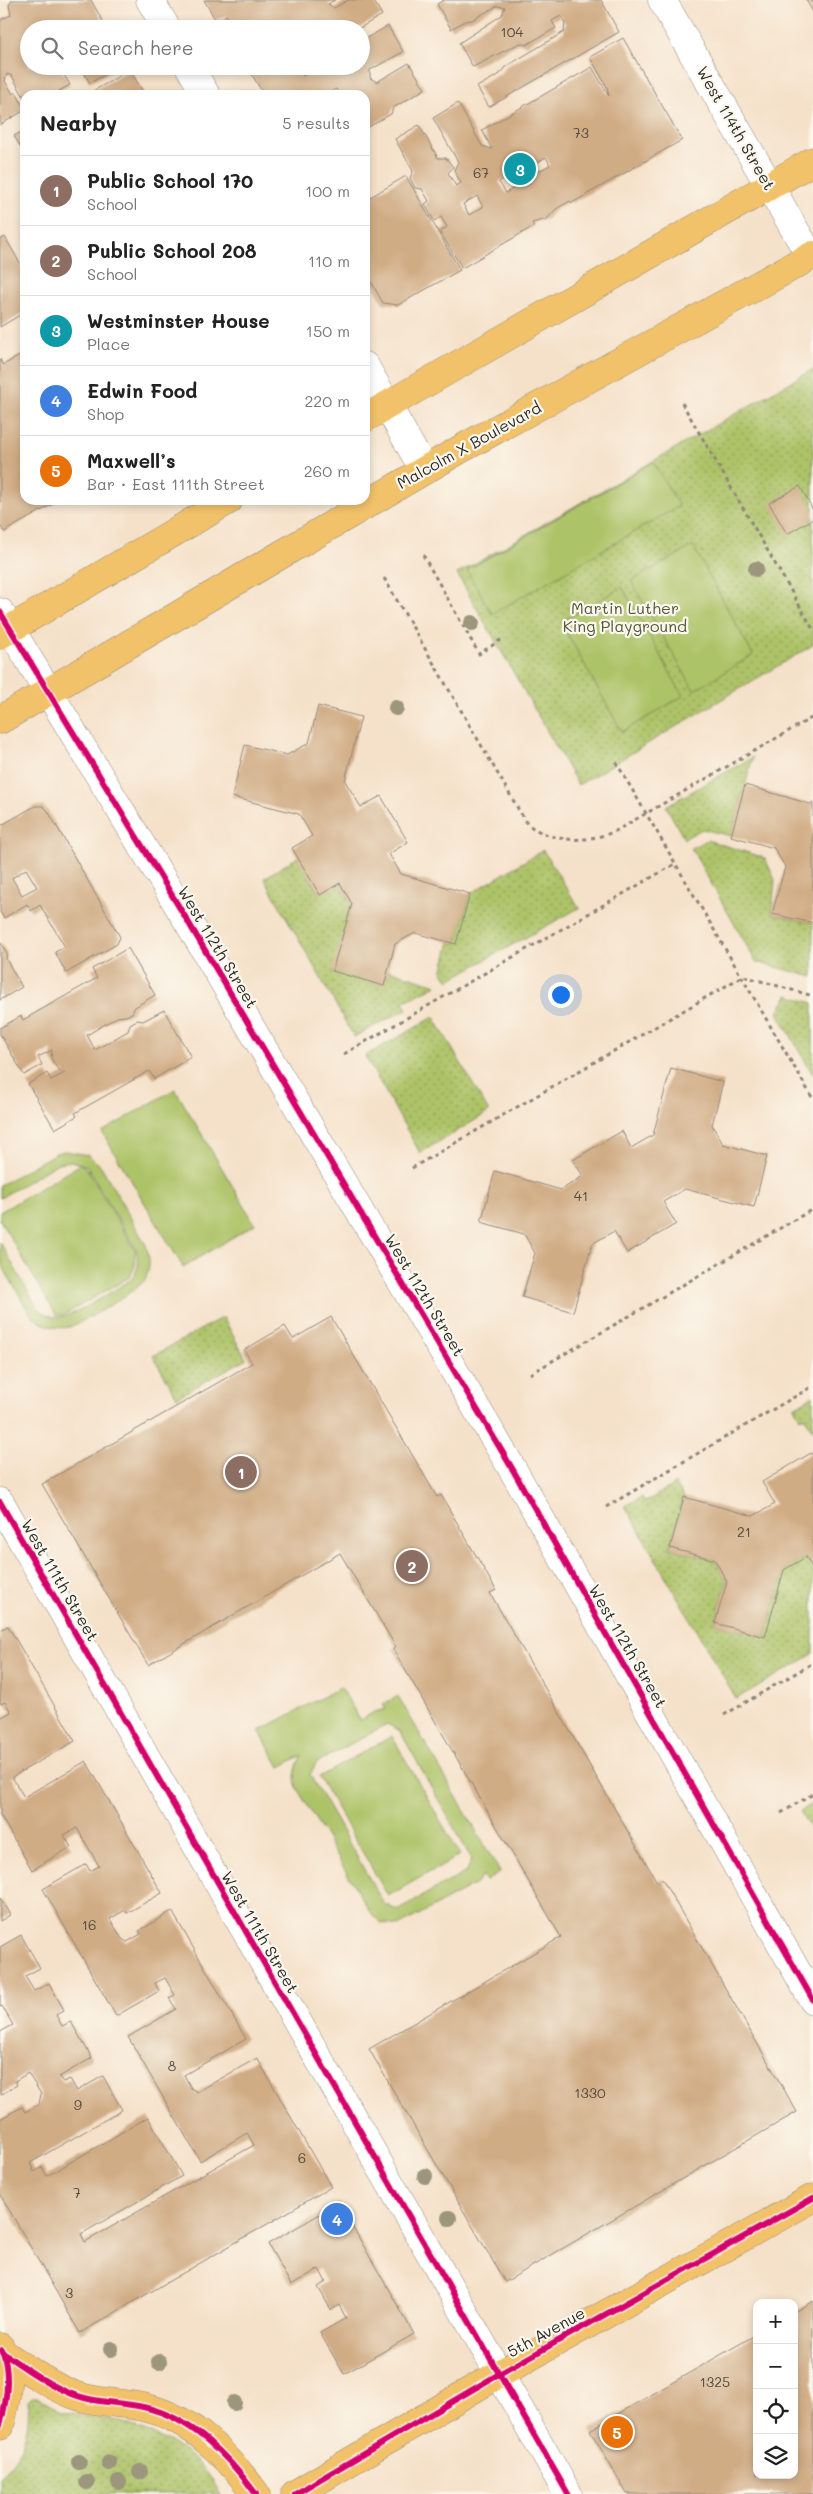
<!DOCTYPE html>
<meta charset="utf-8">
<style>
:root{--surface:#fff;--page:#f2f2f2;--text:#222;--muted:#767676;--line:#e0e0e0;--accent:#1f6fb2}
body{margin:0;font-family:Mali,sans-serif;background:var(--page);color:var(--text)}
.controls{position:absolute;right:15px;bottom:15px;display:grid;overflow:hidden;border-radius:10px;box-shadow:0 2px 8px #0003}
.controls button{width:45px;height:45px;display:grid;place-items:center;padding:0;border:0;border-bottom:1px solid var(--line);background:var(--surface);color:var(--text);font:25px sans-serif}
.you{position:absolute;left:560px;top:994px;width:18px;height:18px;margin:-12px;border:4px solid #fff;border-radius:50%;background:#1a73e8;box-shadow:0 0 0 8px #1a73e833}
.badge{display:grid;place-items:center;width:32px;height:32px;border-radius:50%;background:var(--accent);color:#fff;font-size:16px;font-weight:700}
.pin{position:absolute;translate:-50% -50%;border:2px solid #fff;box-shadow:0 1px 5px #0006}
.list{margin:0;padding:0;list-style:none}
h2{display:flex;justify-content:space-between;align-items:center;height:65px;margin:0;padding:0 20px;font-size:21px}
h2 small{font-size:16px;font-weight:400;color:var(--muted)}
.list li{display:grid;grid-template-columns:32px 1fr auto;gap:15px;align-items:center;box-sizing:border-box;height:70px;padding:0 20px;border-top:1px solid var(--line)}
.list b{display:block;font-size:19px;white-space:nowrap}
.list p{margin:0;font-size:16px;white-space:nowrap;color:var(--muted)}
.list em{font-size:16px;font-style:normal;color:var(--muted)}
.icon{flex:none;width:28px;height:28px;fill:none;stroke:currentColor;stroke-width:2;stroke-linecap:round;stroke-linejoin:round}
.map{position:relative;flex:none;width:813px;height:2494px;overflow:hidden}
.search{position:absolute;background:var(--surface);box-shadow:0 2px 8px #0003;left:20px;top:20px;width:350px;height:55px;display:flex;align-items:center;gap:12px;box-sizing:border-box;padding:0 18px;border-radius:28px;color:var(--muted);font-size:19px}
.panel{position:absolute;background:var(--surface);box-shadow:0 2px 8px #0003;left:20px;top:90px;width:350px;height:415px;border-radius:15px}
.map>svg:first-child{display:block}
.grass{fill:url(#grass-dots);stroke:#6c774a}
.garden{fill:#adc368;stroke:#6c774a;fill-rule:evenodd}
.building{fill:#d0ac84;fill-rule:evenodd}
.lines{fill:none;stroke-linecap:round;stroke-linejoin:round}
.minor-casing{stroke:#90867a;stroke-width:29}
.major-casing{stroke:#90867a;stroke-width:29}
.path{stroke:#90867a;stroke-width:3;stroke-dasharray:4 4;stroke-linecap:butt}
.minor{stroke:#fff;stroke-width:28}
.major{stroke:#f2c26a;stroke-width:28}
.cycleway-casing{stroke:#fbf7ec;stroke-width:9}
.cycleway{stroke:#d6006c;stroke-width:6}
.tree{fill:#9b967c}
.labels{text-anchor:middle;stroke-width:4.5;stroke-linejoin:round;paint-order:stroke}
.number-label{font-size:14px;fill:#544b41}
.street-label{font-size:16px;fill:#2b2b2b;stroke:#fbf7ec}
.park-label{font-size:16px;fill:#52593d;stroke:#fbf7ec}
</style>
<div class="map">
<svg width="813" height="2494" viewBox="0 0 813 2494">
<defs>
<pattern id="grass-dots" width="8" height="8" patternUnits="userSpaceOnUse" patternTransform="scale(1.25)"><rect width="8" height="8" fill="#adc368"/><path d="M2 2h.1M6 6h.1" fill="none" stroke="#8d9f56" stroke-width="1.8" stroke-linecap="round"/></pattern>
</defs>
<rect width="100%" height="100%" fill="#fbf7ec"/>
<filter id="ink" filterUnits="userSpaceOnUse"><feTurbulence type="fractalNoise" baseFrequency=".02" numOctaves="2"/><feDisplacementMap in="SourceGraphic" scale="10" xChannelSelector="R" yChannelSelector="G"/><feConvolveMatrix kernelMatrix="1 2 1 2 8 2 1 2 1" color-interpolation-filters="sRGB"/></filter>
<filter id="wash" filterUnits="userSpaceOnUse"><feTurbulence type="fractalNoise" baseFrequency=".0096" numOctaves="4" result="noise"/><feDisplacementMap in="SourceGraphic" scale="20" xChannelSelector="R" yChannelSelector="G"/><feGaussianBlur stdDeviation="1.12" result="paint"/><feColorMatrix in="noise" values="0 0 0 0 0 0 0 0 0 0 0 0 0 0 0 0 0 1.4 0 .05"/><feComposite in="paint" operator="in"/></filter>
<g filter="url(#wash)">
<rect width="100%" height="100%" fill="#f5e1c9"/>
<path class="grass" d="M813,369v276l-235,140 -121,-211z
M753,757l-22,79 -29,-7 -18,10 -18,-33z
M707,840l58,18 10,22 -3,34 41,9v54l-57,-15 -65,-114z
M543,850l36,58 -130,72 -7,-7 8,-31 6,2 14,-50z
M298,857l21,37 21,-11 12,21 -19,67 51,14 4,-15 49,15 -34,17 4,7 -53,28 -90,-159z
M788,995l25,8v72l-35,-62z
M434,1017l55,95 -69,41 -55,-97z
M223,1317l23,42 -69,38 -24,-41z
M813,1396v35l-9,-15 -4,2 -6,-11z
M675,1484l9,13 -14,51 45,12 12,22 -12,41 50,14 19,-67 22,-13 7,12v85l-77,45 -111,-193 17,-9 3,5z
M813,1803v31l-13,-23z
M32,2397h6l23,15 59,9 35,14 25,13 24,20 17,26h-221v-16c20,-22 31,-47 28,-77z"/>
<path class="garden" d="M653,462l26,44 -187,108 -25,-44z
M693,546l60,109 -59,35 -63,-109z
M622,587l61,109 -61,36 -61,-110z
M175,1089l80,135 -72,43 -81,-135z
M65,1151l23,4 13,11 45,79c4,12 5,25 -2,36 -6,9 -65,44 -75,46 -9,2 -19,0 -27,-4 -12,-5 -19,-21 -25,-32 -12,-20 -17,-25 -17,-49l37,65c7,7 15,11 24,10 16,-2 54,-28 69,-37 9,-9 10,-19 6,-31l-49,-83 -15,-5 -14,2 -58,35v-13l56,-32z
M81,1164l6,5 48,81c1,12 1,19 -7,28l-64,37h-8l-56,-95v-8z
M341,1687l19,33 14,-8 12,-3 -3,-4 15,-9 102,176 -14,9 -3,-5 -7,8 -78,42 -16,-3 -11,-9 -73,-124c-6,-13 -2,-24 4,-35l-22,12 -21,-36zM387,1724l13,7 72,129 -6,12 -69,38 -13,-6 -74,-129 6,-12z
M392,1736l68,119 -72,41 -69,-119z"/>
<g id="blocks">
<path class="building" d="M12,0h79l16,29h-78v37h30l11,19 -18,10h-27v4l-13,-23 -5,-2 -2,7 8,13 3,-2 9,18 -25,15v-103l2,-3 9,-4 -2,-10z
M204,0h131l-7,4 6,4 14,-8h25l9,15 -24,14h-56l-4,-8 -13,8h-52l-7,-14 -10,6z
M444,0h157l18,32 -130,75 -12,-20 23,-13 5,-7 59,-35 1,-9 -4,-7 -9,5 4,7 -30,17 -6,-2 -47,24 -14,-24 43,-28 3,-8 -8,-1 -25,14 -7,1 -14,8 -14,-25z
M806,0h7v12z
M388,26l15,26 -33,18v8l7,4 32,-19 16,26 -32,19 -2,6 -26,15v-34h-25l-4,-6 -12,6h-60l-17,-29h51l5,10 18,-10h40v-25z
M623,38l59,102 -110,63 -2,-2 -14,8 -9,10 -15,4 2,3 -72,42 -22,-36 7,-5 -6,-10 -7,4 -9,-17 4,-3 -7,-12 -7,-1 -5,-10 3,-7 -18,-32 24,-14 19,33h8l7,9 -5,6 8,13 5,-3 -7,-13 4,-8 -25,-44 25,-15 24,43 10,3 -10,-19 110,-63 17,29 -2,-9 -17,-30zM546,157l4,8 -13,7 -3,-7zM508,176l7,11 -9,6 -7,-11zM477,196l6,11 -14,8 -6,-11z
M80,66h40l-30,17z
M130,70l15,25h-59z
M25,130v24l-11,-18z
M406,176l54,94 -62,35 -15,-2 -18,-32v-76l2,4z
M5,237l20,35v40l-25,15v-87z
M25,353v147h35l-56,32 -4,-7v-166l3,6z
M800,486l13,24v9l-26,15 -18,-31z
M318,706l43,11 -16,64 16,26 20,-11 27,46 -19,12 12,20 69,20 -14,50 -41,-11 -20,11 -11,42 -52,-15 20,-67 -12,-21 -20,12 -28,-47 20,-12 -13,-22 -67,-17 13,-52 42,10 22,-12z
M745,785l65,19 3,-2v121l-41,-9 13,-47 -11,-19 -43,-12z
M35,806h8l5,5 72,126 -3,7 -51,29 -11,-21 10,-5 -25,-42 -9,6 -4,-7 -23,14 -4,-6v-86zM26,869l11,18 -15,8 -10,-17z
M0,942l7,11 -1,6 16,28 -22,13z
M128,948l27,47 -20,12 -3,6 -6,3 -9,1 -30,18 8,15 33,-19 2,-7 7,-4 6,1 21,-11 27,47 -37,22 -5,-8 -74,42 2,3 -22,13 -27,-45 19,-11 4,7 14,-7 -7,-3 -7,-12 1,-8 -14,7 4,8 -18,10 -24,-41v-6l21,-12 2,4 74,-42 -5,-9z
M671,1068l52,14 -11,43 11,19 44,12 -13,51 -69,-18 -22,13 13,22 -49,29 -13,-22 -22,13 -19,68 -51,-15 13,-44 -11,-19 -43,-12 14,-51 66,19 22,-14 -10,-16 49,-29 9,17 22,-13z
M331,1317l106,180 4,-2 55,95 -6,3 167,289 5,-3 135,233 -292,170 -136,-233 192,-112 -168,-288 3,-2 -56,-94 -192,112 -106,-181 210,-121 -8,-13 41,-24 8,13z
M811,1453l2,3v113l-7,-12 -22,13 -19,67 -50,-14 12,-41 -12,-22 -45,-12 14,-51 69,19 22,-12 -13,-22z
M8,1626l67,115 -63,36 12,20 62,-36 76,132 -35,20 -2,-3 -15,9 12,20 5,3 14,-8 -2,-3 33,-20 74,128 -62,36 7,13 6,4 60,-34 74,129 -251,146 -80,-139v-75l22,-12 3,5 14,-8 2,-10 -13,-21 -13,8 2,4 -17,10v-63l13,-7 -11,-19 -2,1v-60l21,-12 19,33 -15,8 9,15 15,-8 15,27 -8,5 6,11 9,-4 21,36 -33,19 4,5 7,-3 7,12 26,-15 19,34 -92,53 4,9 8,-5 5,9 101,-59 34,59 -101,58 4,8 169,-97 -7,-12 -47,28 -72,-124 48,-28 -7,-11 6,-3 -10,-17 -10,5 4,8 -43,25 -73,-127 43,-25 4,7 9,-5 -22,-38 -13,7 7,12 -39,23 -32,-55v-97l11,-6 -6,-10 -4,2 -1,-2v-72z
M0,1898l10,17 -10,6z
M339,2203l75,131 -70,40 -24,-41 26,-15 -7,-13 -8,5 -13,-23 8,-5 -7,-13 -28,16 -23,-41z
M813,2301v193h-186l-37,-64 167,-96v141h37v-163z"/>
</g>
</g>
<g filter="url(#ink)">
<use href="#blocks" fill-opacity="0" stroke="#90867a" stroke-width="1"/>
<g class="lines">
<defs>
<path id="minor" d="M150,0l17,29
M662,0l148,256
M189,66l17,29
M365,366l59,104
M0,612l187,308 326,550 300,530
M0,1502l568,992"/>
<path id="major" d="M365,418l448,-257
M0,635l229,-135
M0,720l459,-270 354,-195
M0,2347c13,23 6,55 0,79
M3,2353c22,15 44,31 69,41 22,9 47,8 71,13 48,10 85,49 113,87
M295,2494l204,-120 314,-176"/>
</defs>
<use href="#minor" class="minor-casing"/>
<use href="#major" class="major-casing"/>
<path class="path" d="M682,403l131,226
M423,555l56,99 23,-15
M384,578l143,246c27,19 56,19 87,8l199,-115
M616,762l197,337
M344,1054l331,-190
M412,1168l331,-192 70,20
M530,1374l283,-165
M606,1507l207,-121
M724,1715l89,-52
M781,1813l32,-19"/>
<use href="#minor" class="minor"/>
<use href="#major" class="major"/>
<defs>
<path id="cycleway" d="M0,612l187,308 326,550 300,530
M0,1502l568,992
M3,2353c22,15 44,31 69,41 22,9 47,8 71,13 48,10 85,49 113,87
M0,2426c7,-25 11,-52 2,-76
M295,2494l204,-120 314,-176"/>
</defs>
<use href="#cycleway" class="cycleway-casing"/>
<use href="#cycleway" class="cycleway"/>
</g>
<g class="tree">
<circle cx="756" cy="569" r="8"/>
<circle cx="472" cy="623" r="8"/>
<circle cx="396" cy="708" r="8"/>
<circle cx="425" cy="2176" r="8"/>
<circle cx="449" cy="2218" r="8"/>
<circle cx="111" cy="2349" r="8"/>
<circle cx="159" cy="2362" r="8"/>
<circle cx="234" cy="2403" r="8"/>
<circle cx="79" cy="2462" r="8"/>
<circle cx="109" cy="2463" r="8"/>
<circle cx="140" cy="2472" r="8"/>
<circle cx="87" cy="2482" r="8"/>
<circle cx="119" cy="2482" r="8"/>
</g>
</g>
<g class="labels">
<g class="number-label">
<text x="512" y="37">104</text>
<text x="581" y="138">73</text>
<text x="481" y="178">67</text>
<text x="581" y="1201">41</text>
<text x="744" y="1537">21</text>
<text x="89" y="1930">16</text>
<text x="172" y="2071">8</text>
<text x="590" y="2098">1330</text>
<text x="78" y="2110">9</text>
<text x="302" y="2163">6</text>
<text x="77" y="2198">7</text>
<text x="69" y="2298">3</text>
<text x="715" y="2387">1325</text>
</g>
<g class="street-label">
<text transform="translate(736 128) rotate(60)" y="6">West 114th Street</text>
<text transform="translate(469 445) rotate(-29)" y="6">Malcolm X Boulevard</text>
<text transform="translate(218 947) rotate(59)" y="6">West 112th Street</text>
<text transform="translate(425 1295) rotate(59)" y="6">West 112th Street</text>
<text transform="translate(60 1580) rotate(60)" y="6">West 111th Street</text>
<text transform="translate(628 1646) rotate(60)" y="6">West 112th Street</text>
<text transform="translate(260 1932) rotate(60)" y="6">West 111th Street</text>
<text transform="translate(546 2332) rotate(-29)" y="6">5th Avenue</text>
</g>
<g class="park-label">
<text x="625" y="614">Martin Luther<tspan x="625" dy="18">King Playground</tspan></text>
</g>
</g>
</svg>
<div class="controls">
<button>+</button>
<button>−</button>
<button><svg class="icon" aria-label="locate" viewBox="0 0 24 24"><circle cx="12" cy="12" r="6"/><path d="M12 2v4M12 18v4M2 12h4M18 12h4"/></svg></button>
<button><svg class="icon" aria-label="layers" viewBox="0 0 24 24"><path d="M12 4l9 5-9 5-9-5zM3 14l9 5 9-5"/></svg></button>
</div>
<div class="you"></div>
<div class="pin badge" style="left:241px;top:1472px;background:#8d6e63">1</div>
<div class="pin badge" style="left:412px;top:1566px;background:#8d6e63">2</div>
<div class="pin badge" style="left:520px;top:169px;background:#0f9aa8">3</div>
<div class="pin badge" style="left:337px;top:2219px;background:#3f7fe0">4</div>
<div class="pin badge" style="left:617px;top:2432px;background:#e8710a">5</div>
<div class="search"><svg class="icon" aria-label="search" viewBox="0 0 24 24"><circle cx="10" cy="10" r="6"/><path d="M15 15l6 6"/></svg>Search here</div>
<section class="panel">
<h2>Nearby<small>5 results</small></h2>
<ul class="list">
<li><span class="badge" style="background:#8d6e63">1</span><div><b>Public School 170</b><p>School</p></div><em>100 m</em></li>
<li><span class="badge" style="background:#8d6e63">2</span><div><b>Public School 208</b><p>School</p></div><em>110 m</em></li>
<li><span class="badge" style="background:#0f9aa8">3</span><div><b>Westminster House</b><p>Place</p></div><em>150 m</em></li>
<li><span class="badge" style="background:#3f7fe0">4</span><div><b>Edwin Food</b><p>Shop</p></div><em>220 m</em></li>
<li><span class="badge" style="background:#e8710a">5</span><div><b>Maxwell’s</b><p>Bar · East 111th Street</p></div><em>260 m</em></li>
</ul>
</section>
</div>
